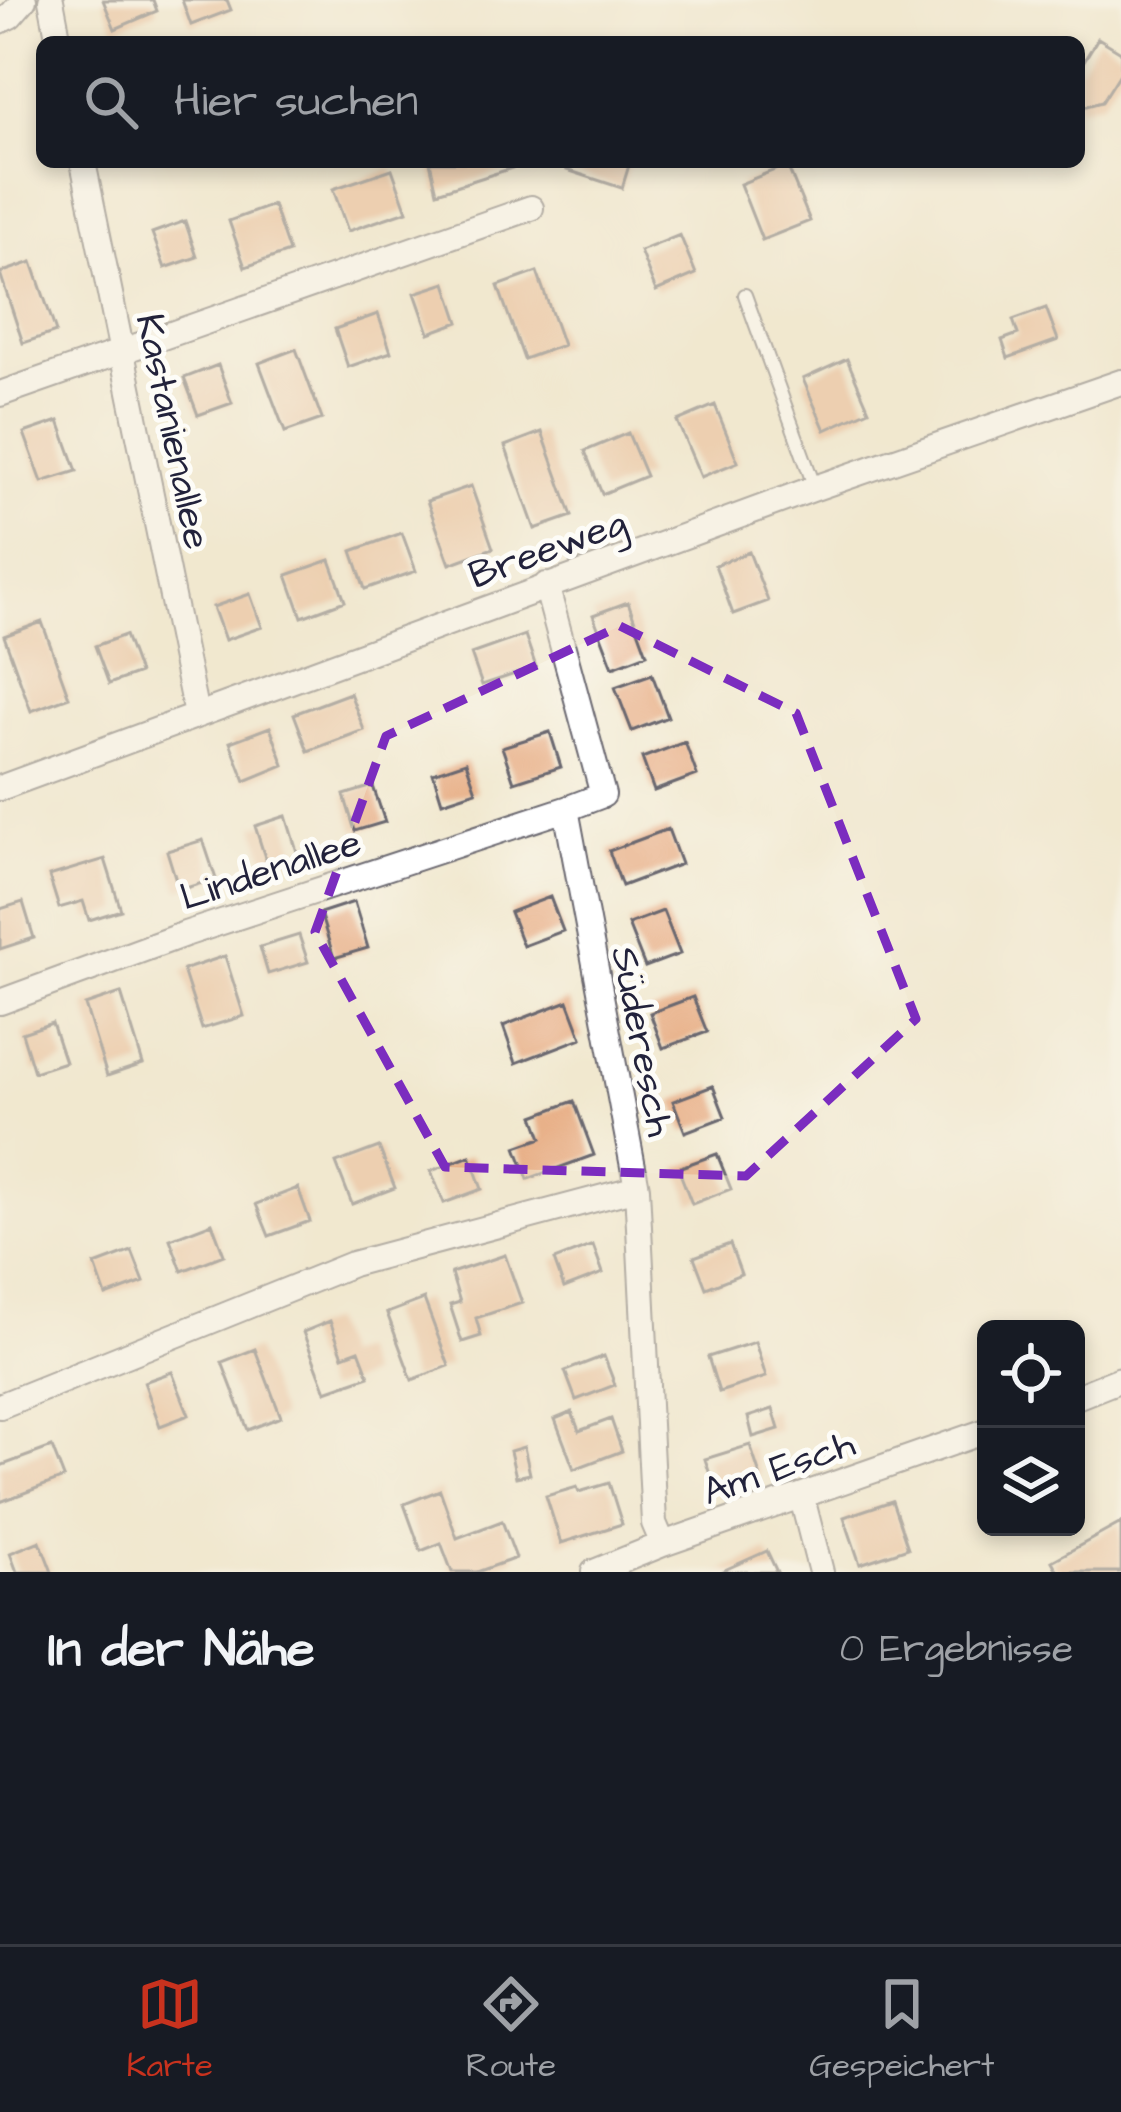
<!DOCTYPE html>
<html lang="de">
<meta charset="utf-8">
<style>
:root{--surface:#171b24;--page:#20242c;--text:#f1f3f6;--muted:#9ea1a6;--line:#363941;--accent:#c8321e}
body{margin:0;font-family:"Architects Daughter",sans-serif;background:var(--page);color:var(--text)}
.controls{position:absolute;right:36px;bottom:36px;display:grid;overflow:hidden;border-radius:18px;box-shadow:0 6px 18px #0003}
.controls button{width:108px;height:108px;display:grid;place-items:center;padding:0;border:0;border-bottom:3px solid var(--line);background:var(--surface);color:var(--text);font:60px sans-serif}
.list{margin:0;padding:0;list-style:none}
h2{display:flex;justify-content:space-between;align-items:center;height:156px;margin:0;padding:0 48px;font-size:51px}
h2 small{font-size:39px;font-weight:400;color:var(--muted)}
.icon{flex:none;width:66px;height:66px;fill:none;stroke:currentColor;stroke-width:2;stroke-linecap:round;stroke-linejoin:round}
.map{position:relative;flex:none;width:1121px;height:1572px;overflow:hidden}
.search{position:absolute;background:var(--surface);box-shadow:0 6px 18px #0003;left:36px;right:36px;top:36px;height:132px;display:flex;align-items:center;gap:30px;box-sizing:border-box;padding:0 42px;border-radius:18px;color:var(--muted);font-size:45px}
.sheet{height:372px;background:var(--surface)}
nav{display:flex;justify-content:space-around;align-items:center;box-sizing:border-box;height:168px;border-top:3px solid var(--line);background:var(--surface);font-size:33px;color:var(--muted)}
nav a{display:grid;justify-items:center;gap:6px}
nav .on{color:var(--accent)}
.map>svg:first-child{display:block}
.building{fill:#e8b189}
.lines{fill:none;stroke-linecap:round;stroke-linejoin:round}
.service-casing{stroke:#6a676f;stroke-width:16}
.minor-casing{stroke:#6a676f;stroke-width:28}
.service{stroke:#fff;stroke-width:12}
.minor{stroke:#fff;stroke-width:24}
.marked{fill:none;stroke:#7b2cbf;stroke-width:9;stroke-dasharray:24 15;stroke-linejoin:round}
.labels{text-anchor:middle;stroke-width:10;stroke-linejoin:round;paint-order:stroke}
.street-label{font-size:39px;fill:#22223b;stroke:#fdfcf7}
</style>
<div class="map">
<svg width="1121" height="1572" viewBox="0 0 1121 1572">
<rect width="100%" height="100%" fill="#fdfcf7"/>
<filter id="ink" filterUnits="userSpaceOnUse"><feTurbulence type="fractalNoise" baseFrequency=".00833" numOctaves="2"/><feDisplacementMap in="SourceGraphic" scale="24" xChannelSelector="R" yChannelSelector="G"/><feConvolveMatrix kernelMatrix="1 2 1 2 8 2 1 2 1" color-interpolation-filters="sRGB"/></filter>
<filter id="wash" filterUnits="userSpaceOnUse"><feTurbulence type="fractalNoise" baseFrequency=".004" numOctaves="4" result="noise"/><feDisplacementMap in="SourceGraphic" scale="48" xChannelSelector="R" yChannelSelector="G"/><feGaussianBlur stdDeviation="2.7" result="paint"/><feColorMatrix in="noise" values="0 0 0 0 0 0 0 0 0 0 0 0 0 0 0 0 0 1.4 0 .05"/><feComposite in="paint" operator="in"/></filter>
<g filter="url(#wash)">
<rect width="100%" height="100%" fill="#f1e8cf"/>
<g id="blocks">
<path class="building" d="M103,0h50l4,11 -42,18z
M182,0h45l4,10 -40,15z
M1098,38l23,14v20l-19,30 -23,6v-39z
M430,162h98v1l-91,29z
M570,162h60l-8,26 -55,-18z
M787,165l23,56 -48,19 -22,-56z
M392,169l15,42 -59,20 -15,-42z
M273,205l16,47 -44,15 -16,-46z
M185,221l12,36 -32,11 -13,-35z
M680,235l16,39 -40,17 -16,-40z
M32,262l24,70 -33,11 -23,-70z
M537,272l26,73 -39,14 -26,-73z
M446,283l13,39 -30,11 -14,-40z
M1046,308l12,32 -50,18 -6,-18 16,-6 -5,-14z
M378,314l13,38 -43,15 -13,-38z
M296,349l26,70 -37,13 -26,-69z
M847,359l22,51 -44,20 -22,-51z
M218,365l14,38 -34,12 -14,-37z
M715,405l23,57 -37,15 -24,-56z
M59,421l18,50 -35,11 -18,-49z
M542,432l30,84 -37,13 -30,-83z
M628,433l18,43 -44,18 -17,-43z
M471,486l22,62 -43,16 -23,-63z
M402,533l14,38 -51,18 -13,-38z
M749,552l19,49 -35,13 -18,-49z
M330,560l15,41 -43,16 -15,-42z
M250,594l12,33 -37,13 -12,-33z
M628,602l19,52 -34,13 -20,-52z
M42,622l27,75 -38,14 -27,-75z
M125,635l14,38 -30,11 -14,-38z
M525,635l11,32 -54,18 -11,-31z
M652,674l16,43 -36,14 -17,-44z
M350,693l14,37 -56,21 -14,-37z
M270,727l14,38 -39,16 -15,-39z
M550,732l11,35 -47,15 -12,-35z
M685,742l12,33 -43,16 -12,-33z
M466,762l10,29 -34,11 -9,-29z
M373,786l12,36 -30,9 -11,-36z
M286,816l12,39 -31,9 -12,-38z
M668,829l13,35 -59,22 -13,-35z
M203,840l13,39 -37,11 -12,-39z
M105,859l16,51 -32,10 -6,-19 -24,7 -10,-32z
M550,897l13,34 -40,15 -13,-34z
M23,902l11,36 -34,11v-40z
M354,902l14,46 -34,10 -14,-45z
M663,911l17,43 -35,13 -17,-43z
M299,935l9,27 -40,12 -8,-27z
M225,956l19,60 -42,13 -19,-59z
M121,993l22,71 -36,12 -22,-71z
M693,997l14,35 -44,16 -13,-35z
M568,1001l14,37 -66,25 -13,-37z
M52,1023l13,39 -31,10 -12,-39z
M713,1086l12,31 -40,15 -12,-31z
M574,1101l20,54 -66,24 -12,-32 26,-9 -8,-22z
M379,1147l16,41 -43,16 -16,-41z
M717,1154l14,35 -39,15 -14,-36z
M470,1156l12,33 -38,14 -13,-32z
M298,1188l12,33 -41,15 -13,-32z
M212,1223l12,32 -42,16 -12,-32z
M730,1244l11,30 -35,14 -12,-31z
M593,1245l10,28 -39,15 -10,-28z
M132,1251l12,31 -38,14 -11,-31z
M505,1255l17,48 -46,15 5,18 -19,6 -12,-37 10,-3 -9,-29z
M424,1299l25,67 -37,14 -25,-67z
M330,1321l13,35 16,-6 10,26 -43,15 -23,-59z
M755,1342l11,35 -47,15 -11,-35z
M255,1349l26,68 -33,13 -26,-68z
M604,1356l11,29 -39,15 -11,-29z
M172,1372l17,43 -29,11 -16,-44z
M773,1409l6,20 -26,8 -5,-20z
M572,1412l7,19 32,-12 11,32 -48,18 -19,-50z
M750,1445l10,30 -45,15 -10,-31z
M52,1447l12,31 -64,24v-36z
M524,1447l6,27 -14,3 -6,-26z
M609,1483l13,41 -61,19 -15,-47 31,-9 2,5z
M440,1490l17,48 45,-17 14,37 -39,14h-25l-11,-29 -20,8 -17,-47z
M892,1501l16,47 -48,16 -16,-47z
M1121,1523v49h-63l-6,-11z
M40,1541l12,31h-35l-7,-19z
M767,1551l10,21h-57z"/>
</g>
</g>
<g filter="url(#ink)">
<use href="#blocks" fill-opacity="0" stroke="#6a676f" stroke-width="3"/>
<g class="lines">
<defs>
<path id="service" d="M745,295l70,193"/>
<path id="minor" d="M51,0l8,42
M0,21l10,-5 14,-16
M83,162l113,552
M0,394l531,-186
M546,585l57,210 -37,14 71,379 17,335 9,21
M0,788l815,-300 306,-106
M0,1002l185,-68 381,-125
M1076,1397l45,-18
M0,1406l352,-142 285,-76
M802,1498l19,74
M594,1572l69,-28 323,-113"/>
</defs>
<use href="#service" class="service-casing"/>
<use href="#minor" class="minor-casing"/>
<use href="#service" class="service"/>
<use href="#minor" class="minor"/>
</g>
</g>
<path d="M0 0H1121V1572H0ZM620,626l176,87 120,306 -170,157 -301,-9 -130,-235 71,-196z" fill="#f1e8cf" fill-opacity=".55" fill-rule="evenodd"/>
<path class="marked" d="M620,626l176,87 120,306 -170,157 -301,-9 -130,-235 71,-196z"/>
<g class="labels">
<g class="street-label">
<text transform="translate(175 431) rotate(78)" y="14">Kastanienallee</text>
<text transform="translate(547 547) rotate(-20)" y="14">Breeweg</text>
<text transform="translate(270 868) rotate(-18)" y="14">Lindenallee</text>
<text transform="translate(644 1041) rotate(79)" y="14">Süderesch</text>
<text transform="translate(778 1466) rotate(-19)" y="14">Am Esch</text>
</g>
</g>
</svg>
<div class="controls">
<button><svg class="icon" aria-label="locate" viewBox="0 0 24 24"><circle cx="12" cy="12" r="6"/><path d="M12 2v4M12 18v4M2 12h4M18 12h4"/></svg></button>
<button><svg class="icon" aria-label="layers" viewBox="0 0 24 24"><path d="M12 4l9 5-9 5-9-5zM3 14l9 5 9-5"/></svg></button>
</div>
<div class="search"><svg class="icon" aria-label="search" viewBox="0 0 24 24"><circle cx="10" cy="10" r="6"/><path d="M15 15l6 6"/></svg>Hier suchen</div>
</div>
<section class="sheet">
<h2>In der Nähe<small>0 Ergebnisse</small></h2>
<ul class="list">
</ul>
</section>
<nav>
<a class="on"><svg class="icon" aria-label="map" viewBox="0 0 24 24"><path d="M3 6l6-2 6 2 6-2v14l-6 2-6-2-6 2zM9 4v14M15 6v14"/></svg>Karte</a>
<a><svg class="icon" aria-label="directions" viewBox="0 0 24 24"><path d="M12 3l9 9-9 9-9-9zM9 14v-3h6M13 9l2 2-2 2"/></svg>Route</a>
<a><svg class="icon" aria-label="saved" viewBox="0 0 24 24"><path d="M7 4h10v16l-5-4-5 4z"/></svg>Gespeichert</a>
</nav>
